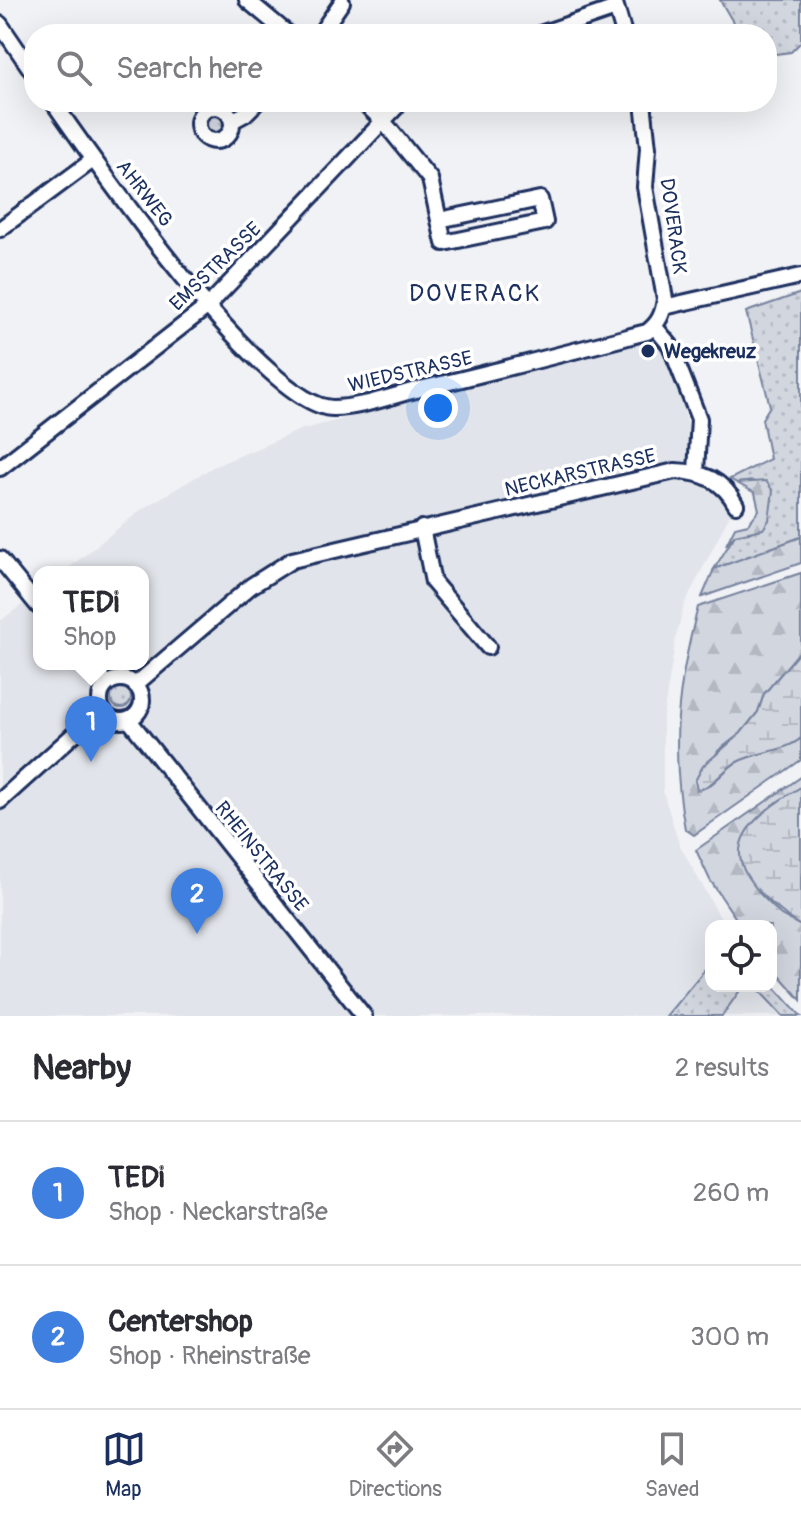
<!DOCTYPE html>
<meta charset="utf-8">
<style>
:root{--surface:#fff;--page:#f2f2f3;--text:#2b2b33;--muted:#7c7c81;--line:#e1e1e2;--accent:#1b2f5e}
body{margin:0;font-family:Pangolin,sans-serif;background:var(--page);color:var(--text)}
.controls{position:absolute;right:24px;bottom:24px;display:grid;overflow:hidden;border-radius:16px;box-shadow:0 8px 32px #0002}
.controls button{width:72px;height:72px;display:grid;place-items:center;padding:0;border:0;border-bottom:2px solid var(--line);background:var(--surface);color:var(--text);font:40px sans-serif}
.you{position:absolute;left:438px;top:408px;width:28px;height:28px;margin:-20px;border:6px solid #fff;border-radius:50%;background:#1a73e8;box-shadow:0 0 0 12px #1a73e833}
.badge{display:grid;place-items:center;width:52px;height:52px;border-radius:50%;background:var(--accent);color:#fff;font-size:26px;font-weight:700}
.pin{position:absolute;translate:-50% -66px;filter:drop-shadow(0 2px 4px #0008)}
.pin::after{content:'';position:absolute;top:42px;width:28px;height:24px;background:inherit;clip-path:polygon(0 0,100% 0,50% 100%)}
.popup{position:absolute;left:33px;top:566px;width:116px;height:104px;box-sizing:border-box;display:grid;place-content:center;border-radius:16px;background:var(--surface);filter:drop-shadow(0 2px 6px #0005);font-size:26px;white-space:nowrap;color:var(--muted)}
.popup b{font-size:30px;color:var(--text)}
.popup::after{content:'';position:absolute;left:50%;top:100%;margin-left:-16px;border:16px solid transparent;border-top-color:var(--surface)}
.list{margin:0;padding:0;list-style:none}
h2{display:flex;justify-content:space-between;align-items:center;height:104px;margin:0;padding:0 32px;font-size:34px}
h2 small{font-size:26px;font-weight:400;color:var(--muted)}
.list li{display:grid;grid-template-columns:52px 1fr auto;gap:24px;align-items:center;box-sizing:border-box;height:144px;padding:0 32px;border-top:2px solid var(--line)}
.list b{display:block;font-size:30px;white-space:nowrap}
.list p{margin:0;font-size:26px;white-space:nowrap;color:var(--muted)}
.list em{font-size:26px;font-style:normal;color:var(--muted)}
.icon{flex:none;width:44px;height:44px;fill:none;stroke:currentColor;stroke-width:2;stroke-linecap:round;stroke-linejoin:round}
.map{position:relative;flex:none;width:801px;height:1016px;overflow:hidden}
.search{position:absolute;background:var(--surface);box-shadow:0 8px 32px #0002;left:24px;right:24px;top:24px;height:88px;display:flex;align-items:center;gap:20px;box-sizing:border-box;padding:0 28px;border-radius:32px;color:var(--muted);font-size:30px}
.sheet{height:392px;background:var(--surface)}
nav{display:flex;justify-content:space-around;align-items:center;box-sizing:border-box;height:112px;border-top:2px solid var(--line);background:var(--surface);font-size:22px;color:var(--muted)}
nav a{display:grid;justify-items:center;gap:4px}
nav .on{color:var(--accent)}
.map>svg:first-child{display:block}
.built{fill:#e1e4ea}
.grass{fill:url(#grass-dots);stroke:#76829e;stroke-width:2}
.forest{fill:url(#forest-firs);stroke:#76829e;stroke-width:2}
.wetland{fill:url(#wetland-marsh);stroke:#76829e;stroke-width:2}
.lines{fill:none;stroke-linecap:round;stroke-linejoin:round}
.minor-casing{stroke:#1b2f5e;stroke-width:20}
.minor{stroke:#fff;stroke-width:14}
.poi-dot{fill:#1b2f5e;stroke:#fff;stroke-width:3}
.labels{text-anchor:middle;stroke-width:7;stroke-linejoin:round;paint-order:stroke}
.street-label{font-size:20px;fill:#1b2f5e;stroke:#fff}
.poi-label{font-size:20px;font-weight:bold;fill:#1b2f5e;stroke:#fff;text-anchor:start}
.quarter-label{font-size:24px;letter-spacing:2px;fill:#1b2f5e;stroke:#fff}
</style>
<div class="map">
<svg width="801" height="1016" viewBox="0 0 801 1016">
<defs>
<pattern id="grass-dots" width="8" height="8" patternUnits="userSpaceOnUse" patternTransform="scale(2)"><rect width="8" height="8" fill="#d2d6df"/><path d="M2 2h.1M6 6h.1" fill="none" stroke="#b4b8c2" stroke-width="1.8" stroke-linecap="round"/></pattern>
<pattern id="forest-firs" width="22" height="20" patternUnits="userSpaceOnUse" patternTransform="scale(2)"><rect width="22" height="20" fill="#d2d6df"/><path d="M5 1l3.5 6h-7zM16 11l3.5 6h-7z" fill="#b4b8c2"/></pattern>
<pattern id="wetland-marsh" width="20" height="14" patternUnits="userSpaceOnUse" patternTransform="scale(2)"><rect width="20" height="14" fill="#d2d6df"/><path d="M1 5h8M5 5V1M11 12h8M15 12V8" fill="none" stroke="#b4b8c2"/></pattern>
</defs>
<rect width="100%" height="100%" fill="#f1f2f5"/>
<filter id="ink" filterUnits="userSpaceOnUse"><feTurbulence type="fractalNoise" baseFrequency=".0125" numOctaves="2"/><feDisplacementMap in="SourceGraphic" scale="16" xChannelSelector="R" yChannelSelector="G"/><feConvolveMatrix kernelMatrix="1 2 1 2 8 2 1 2 1" color-interpolation-filters="sRGB"/></filter>
<g filter="url(#ink)">
<path class="built" d="M660,338l22,64 16,67 39,32 -53,104 -8,32 -13,81v74l16,52 46,82h-14v60h60v-3l30,33h-801v-395l39,-29v72h104v-92h-79l78,-63 71,-42 87,-37z"/>
<path class="grass" d="M720,0h81v42l-10,10 -24,3v-21h-27z
M205 124a10 10 0 1 1 20 0a10 10 0 1 1-20 0Z
M801,293v244l-87,32 21,-34 14,-2 20,-13 -16,-39 -16,2 -7,-4 40,-20 -8,-40 8,-13 -24,-94z
M111 698a10 10 0 1 1 20 0a10 10 0 1 1-20 0Z
M711,962v24h32l-21,30h-56z
M771,983l30,33h-18l-28,-30h16z"/>
<path class="forest" d="M766,481l7,10 -4,29 -6,9 -28,6 -9,10 9,-18 13,-3 11,-14 -4,-17 -18,-10z
M801,537v26l-99,34 12,-28z
M801,573v77l-37,44 -6,18 -17,21 -23,18 -21,39c18,-3 25,-19 40,-28 20,-11 48,-10 64,-24v22l-107,75 -9,-6c-15,-82 -8,-142 13,-222z
M801,777v10l-29,18 -14,87 23,23 20,11v74l-30,-34v-40h-30l-31,-46 -14,-30z"/>
<path class="wetland" d="M801,650v88c-16,14 -44,13 -64,24 -15,8 -22,24 -40,28l-2,-9 8,-15 38,-33 17,-21 6,-18z
M801,787v139c-14,-8 -22,-16 -34,-27 -56,-50 -16,-82 34,-112z"/>
<g class="lines">
<defs>
<path id="minor" d="M247,0l41,34
M614,0l10,34
M0,24l34,50
M320,34l22,-32
M540,34l76,-26
M53,102c41,59 213,306 280,306 27,0 58,-12 83,-18 78,-18 154,-38 231,-58 12,-9 16,-18 18,-33l-20,-112 3,-39 -5,-46
M363,102l20,19 47,58 14,64 101,-21 -5,-23 -101,21
M198 124a17 17 0 1 1 34 0a17 17 0 1 1-34 0Z
M232,121l13,-7 12,-12
M0,229l93,-69
M664,307l137,-31
M654,326l16,19 29,74 -3,53
M0,468l208,-162 193,-204
M422,528l11,54 55,65
M0,559l39,48
M89,664l18,20
M100 700a21 21 0 1 1 42 0a21 21 0 1 1-42 0Z
M135,685l116,-99 41,-26 383,-89c28,1 48,9 61,34
M129,720l235,296
M0,801l102,-92"/>
</defs>
<use href="#minor" class="minor-casing"/>
<use href="#minor" class="minor"/>
</g>
</g>
<circle class="poi-dot" cx="648" cy="351" r="8"/>
<g class="labels">
<g class="street-label">
<text transform="translate(145 193) rotate(52)" y="7">AHRWEG</text>
<text transform="translate(674 226) rotate(82)" y="7">DOVERACK</text>
<text transform="translate(215 266) rotate(-44)" y="7">EMSSTRASSE</text>
<text transform="translate(410 371) rotate(-13)" y="7">WIEDSTRASSE</text>
<text transform="translate(580 472) rotate(-13)" y="7">NECKARSTRASSE</text>
<text transform="translate(262 856) rotate(51)" y="7">RHEINSTRASSE</text>
</g>
<g class="poi-label">
<text x="664" y="358">Wegekreuz</text>
</g>
<g class="quarter-label">
<text x="475" y="301">DOVERACK</text>
</g>
</g>
</svg>
<div class="controls">
<button><svg class="icon" aria-label="locate" viewBox="0 0 24 24"><circle cx="12" cy="12" r="6"/><path d="M12 2v4M12 18v4M2 12h4M18 12h4"/></svg></button>
</div>
<div class="you"></div>
<div class="pin badge" style="left:91px;top:762px;background:#3f7fe0">1</div>
<div class="popup"><b>TEDi</b>Shop</div>
<div class="pin badge" style="left:197px;top:934px;background:#3f7fe0">2</div>
<div class="search"><svg class="icon" aria-label="search" viewBox="0 0 24 24"><circle cx="10" cy="10" r="6"/><path d="M15 15l6 6"/></svg>Search here</div>
</div>
<section class="sheet">
<h2>Nearby<small>2 results</small></h2>
<ul class="list">
<li><span class="badge" style="background:#3f7fe0">1</span><div><b>TEDi</b><p>Shop · Neckarstraße</p></div><em>260 m</em></li>
<li><span class="badge" style="background:#3f7fe0">2</span><div><b>Centershop</b><p>Shop · Rheinstraße</p></div><em>300 m</em></li>
</ul>
</section>
<nav>
<a class="on"><svg class="icon" aria-label="map" viewBox="0 0 24 24"><path d="M3 6l6-2 6 2 6-2v14l-6 2-6-2-6 2zM9 4v14M15 6v14"/></svg>Map</a>
<a><svg class="icon" aria-label="directions" viewBox="0 0 24 24"><path d="M12 3l9 9-9 9-9-9zM9 14v-3h6M13 9l2 2-2 2"/></svg>Directions</a>
<a><svg class="icon" aria-label="saved" viewBox="0 0 24 24"><path d="M7 4h10v16l-5-4-5 4z"/></svg>Saved</a>
</nav>
